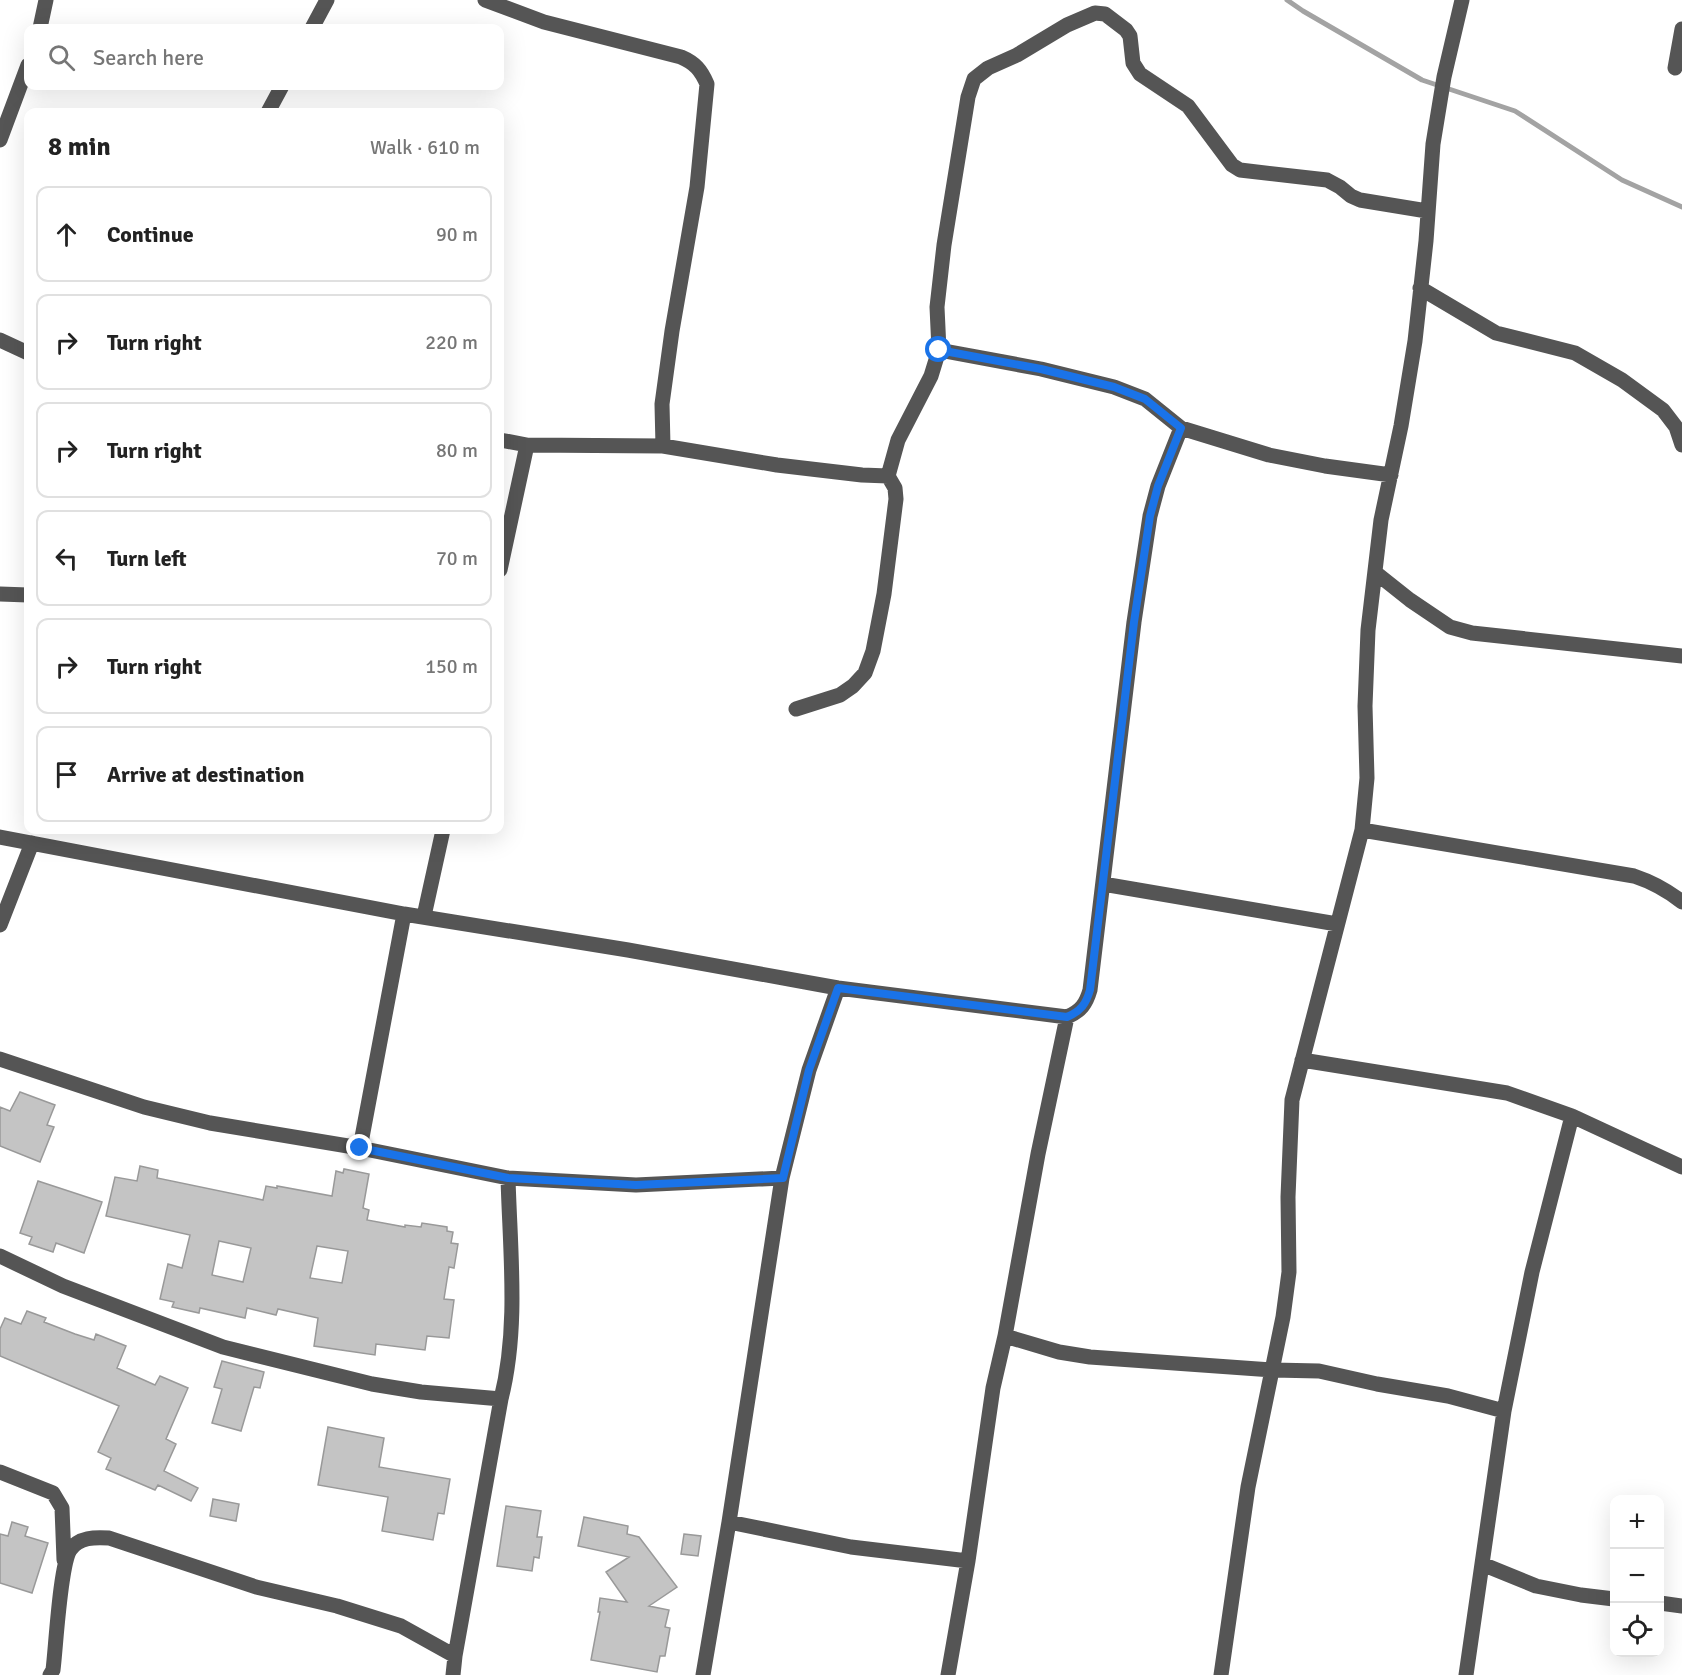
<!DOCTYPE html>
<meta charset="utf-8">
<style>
:root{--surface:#fff;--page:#f2f2f2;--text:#222;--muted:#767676;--line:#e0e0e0}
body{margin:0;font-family:Signika,sans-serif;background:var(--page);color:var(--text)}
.controls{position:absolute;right:18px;bottom:18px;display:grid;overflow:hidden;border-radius:12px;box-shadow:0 6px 24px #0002}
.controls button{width:54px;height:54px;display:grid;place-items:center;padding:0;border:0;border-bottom:2px solid var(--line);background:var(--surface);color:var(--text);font:30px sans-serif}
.stop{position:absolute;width:18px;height:18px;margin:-14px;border:4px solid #1a73e8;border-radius:50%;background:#fff}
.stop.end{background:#1a73e8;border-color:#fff;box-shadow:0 2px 6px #0008}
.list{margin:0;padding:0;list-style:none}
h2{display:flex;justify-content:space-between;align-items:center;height:78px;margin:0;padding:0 24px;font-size:26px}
h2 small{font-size:20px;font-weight:400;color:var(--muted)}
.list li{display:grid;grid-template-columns:39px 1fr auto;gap:18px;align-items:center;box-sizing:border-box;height:96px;margin:0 12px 12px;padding:0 12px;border:2px solid var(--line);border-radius:12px}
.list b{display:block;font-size:22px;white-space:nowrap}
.list em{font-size:20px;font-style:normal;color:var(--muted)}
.icon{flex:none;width:33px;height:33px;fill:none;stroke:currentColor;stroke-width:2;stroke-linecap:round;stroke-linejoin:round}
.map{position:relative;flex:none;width:1682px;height:1675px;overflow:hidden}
.search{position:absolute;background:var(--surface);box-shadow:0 6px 24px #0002;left:24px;top:24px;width:480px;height:66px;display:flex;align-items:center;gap:15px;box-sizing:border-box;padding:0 21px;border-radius:12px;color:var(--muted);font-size:22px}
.panel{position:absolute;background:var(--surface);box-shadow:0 6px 24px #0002;left:24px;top:108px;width:480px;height:726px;border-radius:12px}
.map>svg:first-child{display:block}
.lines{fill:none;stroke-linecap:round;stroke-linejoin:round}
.stream{stroke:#a3a3a3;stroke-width:5}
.building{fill:#c4c4c4;stroke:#999;stroke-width:1.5;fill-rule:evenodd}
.minor{stroke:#555;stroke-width:15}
.route{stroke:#1a73e8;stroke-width:8}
</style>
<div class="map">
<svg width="1682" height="1675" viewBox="0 0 1682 1675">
<rect width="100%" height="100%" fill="#fff"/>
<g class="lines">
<path class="stream" d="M1287,0l16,11 119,69 93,31 107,69 60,27"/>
</g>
<path class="building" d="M20,1092l35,13 -8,20 7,2 -14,35 -40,-16v-39l10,4z
M140,1166l18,4 -1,8 106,22 3,-14 11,2v-2l55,10 4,-25 7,2 1,-4 25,5 -6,34 6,2 -2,10 38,7v-2l16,2 1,-4 25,4v4l6,1 -2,11 7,1 -4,24 -5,-1 -5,32 10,1 -5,38 -22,-2 -2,14 -49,-6 -1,11 -61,-9 4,-28 -40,-9 -2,6 -29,-7 -2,10 -45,-10 -1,5 -27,-6 2,-5 -14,-3 8,-35 14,4 8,-33 -84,-19 9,-39 22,4zM219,1241l32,7 -8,34 -31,-7zM317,1246l31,5 -6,32 -32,-5z
M38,1181l64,21 -18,51 -28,-10 -3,9 -24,-8 3,-7 -12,-4z
M27,1311l19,7 -2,4 31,12 19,6 2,-6 30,12 -9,22 38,17 5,-9 28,12 -22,51 10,5 -12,27 34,17 -7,13 -33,-16 -3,5 -49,-21 5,-11 -13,-6 21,-46 -119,-50v-27l5,-11 16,6z
M222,1361l42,11 -4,16 -6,-1 -13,44 -29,-8 10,-34 -8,-2z
M328,1427l56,11 -5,29 71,12 -6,35 -6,-1 -5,27 -51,-9 6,-34 -70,-12z
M213,1499l26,5 -3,17 -26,-5z
M506,1506l35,5 -4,26h5l-3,21 -5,-1 -2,14 -35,-5z
M584,1517l44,9 -1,8 12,3 38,50 -28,19 20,4 -4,17 5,1 -5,28h-5l-3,16 -66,-12 9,-48h-2l2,-14 27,4 -21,-30 23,-15 -51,-11z
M12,1522l16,5 -3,9 23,7 -16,50 -32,-10v-49l8,2z
M684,1534l17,2 -3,20 -17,-2z"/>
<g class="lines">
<path class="minor" d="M485,0l59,22 137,35c14,6 20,13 26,27l-10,103 -25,144 -10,73 1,42
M40,28l6,-28
M312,28l15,-28
M1675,68l7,-39
M268,112l14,-26
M0,140l28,-75
M1420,288l76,45 79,20 47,27 41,30 13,17 6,18
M0,340l28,13
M939,350l102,19 73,18 31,12 36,29 88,27 56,11 66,9
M500,440l27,5 136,1 114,19 85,10 26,1
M500,570l27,-125
M1376,573l34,27 40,27 22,6 210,23
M0,594l28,1
M796,709l44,-14 13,-9 12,-13 8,-22 11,-57 12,-95 -1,-11 -7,-12 10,-36 33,-64 8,-26 -2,-43 7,-62 24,-148 6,-18 14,-11 29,-13 50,-30 28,-12 10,1 21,16 4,6 3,27 7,11 48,32 44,59 8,5 87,10 13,7 11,9 9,4 67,11
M1362,830l272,46c18,6 33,14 48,26
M0,837l404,77 224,36 210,38 229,29c14,-6 19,-13 23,-27l44,-368 16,-106 8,-30 23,-58
M1103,884l234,40
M424,916l19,-86
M0,925l32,-82
M0,1059l144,48 66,16 150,25 148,30 128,7 146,-7
M1302,1060l205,33 65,23 110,51
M360,1148l44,-234
M0,1256l63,30 160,61 149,37 49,8 80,7c18,-71 9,-148 7,-221
M1005,1336l54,16 31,5 183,13 46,1 58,13 71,12 56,15 -38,264
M1504,1411l28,-139 40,-156
M0,1472l53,21 9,15 2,52
M729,1522l122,25 117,14
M1482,1564l54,22 45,9 33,4
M1660,1603l22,3
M50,1675l3,-5c3,-24 7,-104 17,-120 9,-13 25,-13 39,-12l147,49 81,19 64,20 54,30
M453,1675l2,-19 46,-257
M703,1675l26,-153 53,-344 27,-108 29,-82
M948,1675l20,-114 25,-173 12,-52 33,-182 29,-137
M1221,1675l27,-188 35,-170 6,-45 -1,-75 4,-97 70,-270 5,-52 -2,-72 3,-76 13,-110 20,-94 14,-85 11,-100 7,-97 11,-67 18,-77"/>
</g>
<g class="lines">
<path class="route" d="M360,1148l148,30 128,7 147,-7 26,-108 29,-82 229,29c14,-6 19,-13 23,-27l44,-368 16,-106 8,-30 23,-58 -36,-29 -31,-12 -73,-18 -102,-19"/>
</g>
</svg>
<div class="controls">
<button>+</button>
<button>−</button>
<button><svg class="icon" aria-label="locate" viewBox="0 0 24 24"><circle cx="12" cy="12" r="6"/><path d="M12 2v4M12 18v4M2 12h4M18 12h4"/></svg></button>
</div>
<div class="stop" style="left:939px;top:350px"></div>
<div class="stop end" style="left:360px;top:1148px"></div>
<div class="search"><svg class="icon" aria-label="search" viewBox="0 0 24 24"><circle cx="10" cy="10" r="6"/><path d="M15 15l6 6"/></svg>Search here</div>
<section class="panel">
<h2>8 min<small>Walk · 610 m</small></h2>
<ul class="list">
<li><svg class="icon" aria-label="ahead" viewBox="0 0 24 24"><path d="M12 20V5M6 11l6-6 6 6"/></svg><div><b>Continue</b></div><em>90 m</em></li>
<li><svg class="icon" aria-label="right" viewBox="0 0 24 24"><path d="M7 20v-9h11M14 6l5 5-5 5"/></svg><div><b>Turn right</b></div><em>220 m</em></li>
<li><svg class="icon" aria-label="right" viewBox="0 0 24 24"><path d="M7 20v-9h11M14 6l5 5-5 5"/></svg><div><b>Turn right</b></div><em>80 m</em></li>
<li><svg class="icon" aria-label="left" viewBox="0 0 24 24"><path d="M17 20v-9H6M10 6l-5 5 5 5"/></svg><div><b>Turn left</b></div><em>70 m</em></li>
<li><svg class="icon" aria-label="right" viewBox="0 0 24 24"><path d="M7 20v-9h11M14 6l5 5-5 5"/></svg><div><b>Turn right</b></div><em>150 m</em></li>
<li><svg class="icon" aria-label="arrive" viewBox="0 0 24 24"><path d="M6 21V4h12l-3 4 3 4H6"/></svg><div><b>Arrive at destination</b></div></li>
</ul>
</section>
</div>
